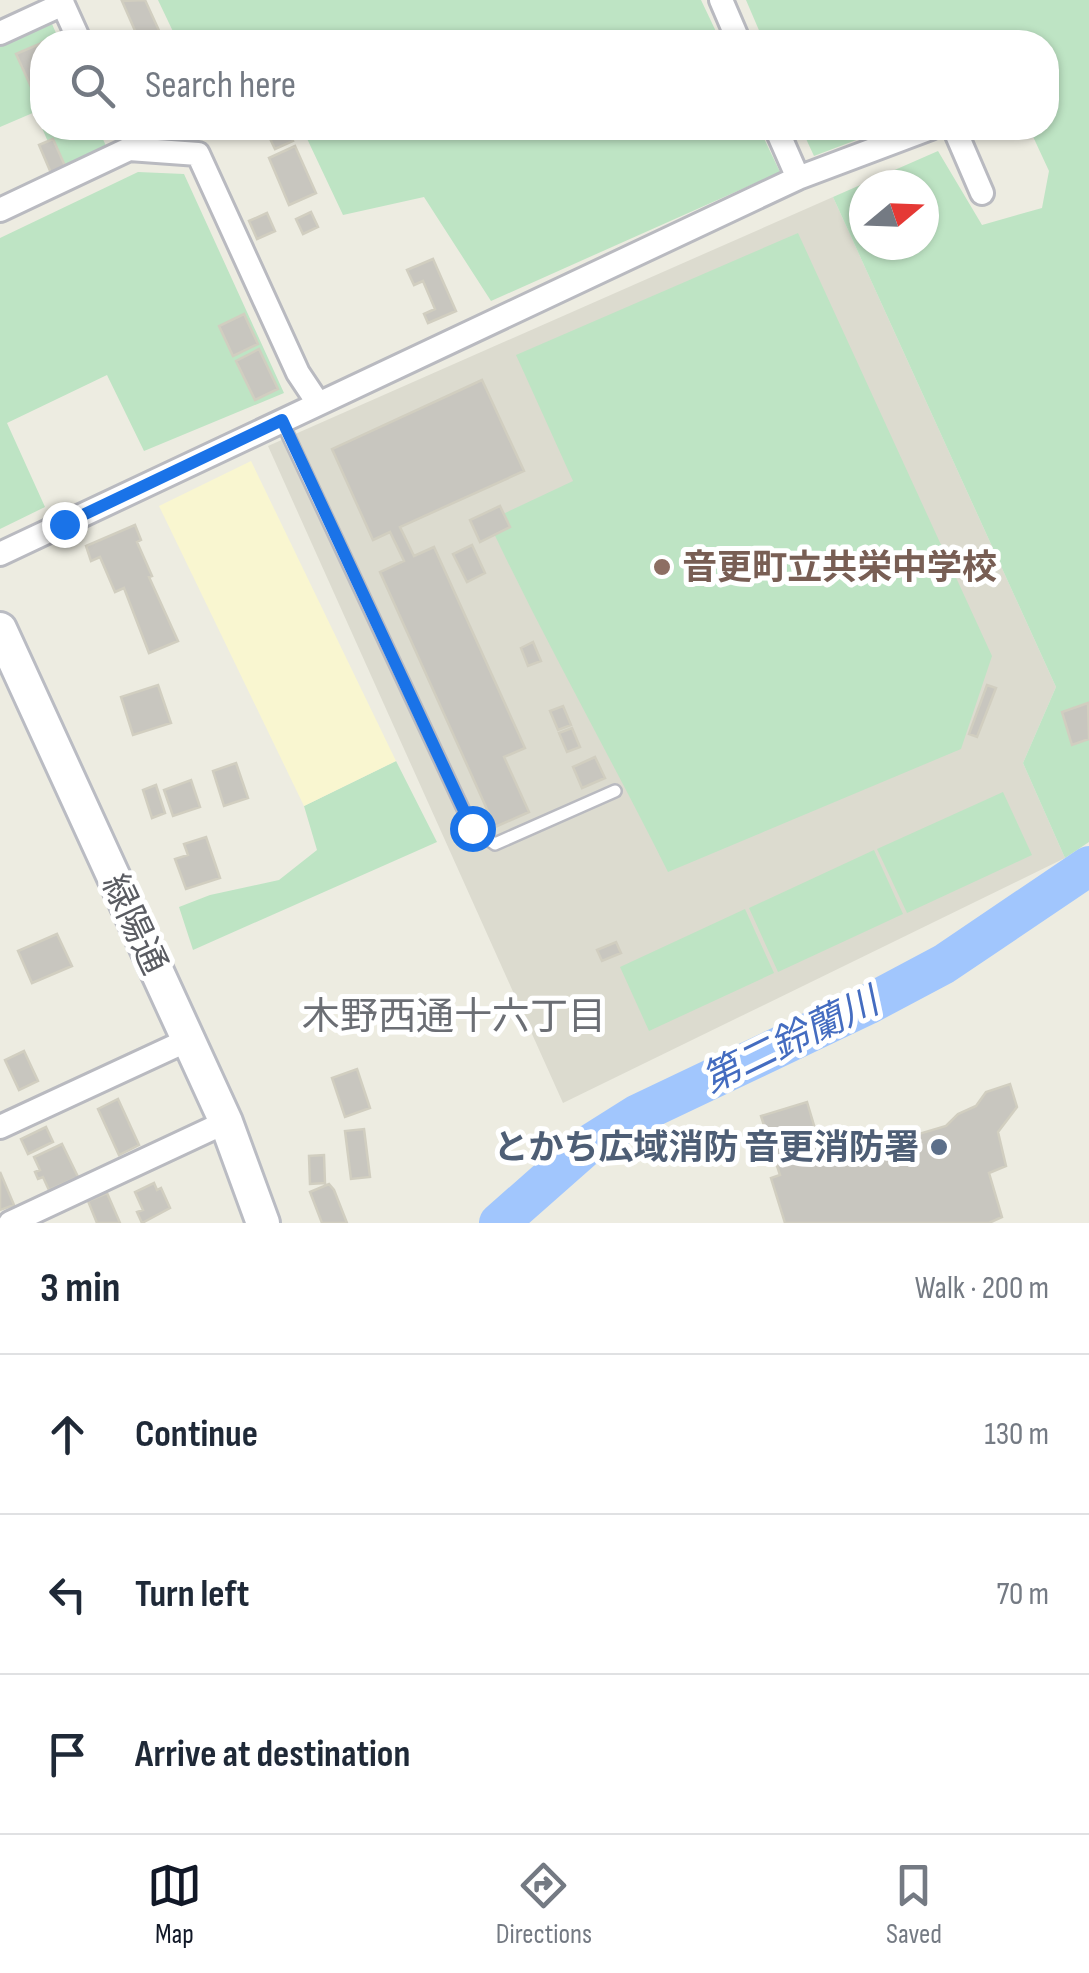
<!DOCTYPE html>
<meta charset="utf-8">
<style>
:root{--surface:#fff;--page:#f6f6f7;--text:#1f2937;--muted:#747a83;--line:#e0e1e3;--accent:#111827}
body{margin:0;font-family:"Sofia Sans Condensed","Noto Sans JP",sans-serif;background:var(--page);color:var(--text)}
.compass{position:absolute;left:849px;top:170px;width:90px;height:90px;border-radius:50%;background:var(--surface);box-shadow:0 2px 8px #0004;rotate:71deg}
.stop{position:absolute;width:30px;height:30px;margin:-22px;border:8px solid #1a73e8;border-radius:50%;background:#fff}
.stop.end{background:#1a73e8;border-color:#fff;box-shadow:0 2px 10px #0008}
.list{margin:0;padding:0;list-style:none}
h2{display:flex;justify-content:space-between;align-items:center;height:130px;margin:0;padding:0 40px;font-size:42px}
h2 small{font-size:32px;font-weight:400;color:var(--muted)}
.list li{display:grid;grid-template-columns:65px 1fr auto;gap:30px;align-items:center;box-sizing:border-box;height:160px;padding:0 40px;border-top:2px solid var(--line)}
.list b{display:block;font-size:38px;white-space:nowrap}
.list em{font-size:32px;font-style:normal;color:var(--muted)}
.icon{flex:none;width:55px;height:55px;fill:none;stroke:currentColor;stroke-width:2;stroke-linecap:round;stroke-linejoin:round}
.map{position:relative;flex:none;width:1089px;height:1223px;overflow:hidden}
.search{position:absolute;background:var(--surface);box-shadow:0 2px 8px #0004;left:30px;right:30px;top:30px;height:110px;display:flex;align-items:center;gap:25px;box-sizing:border-box;padding:0 35px;border-radius:40px;color:var(--muted);font-size:38px}
.sheet{height:610px;background:var(--surface)}
nav{display:flex;justify-content:space-around;align-items:center;box-sizing:border-box;height:140px;border-top:2px solid var(--line);background:var(--surface);font-size:28px;color:var(--muted)}
nav a{display:grid;justify-items:center;gap:5px}
nav .on{color:var(--accent)}
.map>svg:first-child{display:block}
.education{fill:#dcdbcf}
.green{fill:#bee4c4;fill-rule:evenodd}
.sand{fill:#f9f6d0}
.lines{fill:none;stroke-linecap:round;stroke-linejoin:round}
.river{stroke:#a1c6fd;stroke-width:40}
.building{fill:#c8c6bf;stroke:#d1cec0;stroke-width:2.5}
.lane-casing{stroke:#b9bac0;stroke-width:16}
.street-casing{stroke:#b9bac0;stroke-width:28}
.secondary-casing{stroke:#babcc3;stroke-width:38}
.lane{stroke:#fff;stroke-width:11}
.street{stroke:#fff;stroke-width:22}
.secondary{stroke:#fff;stroke-width:32}
.route{stroke:#1a73e8;stroke-width:12}
.education-dot{fill:#8d6e63;stroke:#fff;stroke-width:4}
.service-dot{fill:#5c6f8a;stroke:#fff;stroke-width:4}
.labels{text-anchor:middle;stroke-width:10;stroke-linejoin:round;paint-order:stroke}
.education-label{font-size:35px;font-weight:bold;fill:#785e54;stroke:#fff;text-anchor:start}
.street-label{font-size:35px;fill:#5a5c62;stroke:#fff}
.service-label{font-size:35px;font-weight:bold;fill:#4e5e75;stroke:#fff;text-anchor:end}
.neighbourhood-label{font-size:38px;fill:#6b6e74;stroke:#fff}
.water-label{font-size:38px;font-style:italic;fill:#446cc0;stroke:#fff}
</style>
<div class="map">
<svg width="1089" height="1223" viewBox="0 0 1089 1223">
<rect width="100%" height="100%" fill="#edece1"/>
<path class="education" d="M833,197l223,490 -33,76 42,95 -502,245 -295,-657z"/>
<path class="green" d="M158,0h543l20,42h-543z
M746,0h343v842l-24,16 -42,-95 33,-76 -223,-490 105,-46 44,74 60,-17 7,-37 -20,-43h17v-86h-282zM864,185h60v60h-60z
M52,24l8,18h-18v86h56l8,18 -47,21 -24,-55 -35,15v-80z
M302,128h457l21,44 -289,129 -67,-104 -81,18z
M801,128h87l-74,28z
M138,172l46,2 100,219 -140,58 -37,-76 -100,48 38,84 -45,22v-291z
M798,233l194,423 -31,93 -293,123c-59,-118 -124,-232 -180,-351l85,-40 -57,-126z
M396,761l41,81 -244,108 -14,-43 31,-12 69,-15 38,-30 -13,-44z
M1003,792l29,63 -125,58 -30,-64z
M874,850l29,64 -125,58 -29,-64z
M745,909l29,64 -125,58 -29,-64z"/>
<path class="sand" d="M251,461l145,300 -92,45 -145,-300z"/>
<g class="lines">
<path class="river" d="M499,1223l85,-75 54,-34 229,-109 77,-41 145,-98"/>
</g>
<path class="building" d="M145,0l17,37 -22,5 -18,-41z
M51,39l1,3h-10v43l-10,4 -16,-35z
M265,128h21l7,13 -18,8z
M53,139l12,27 -14,7 -12,-28z
M295,146l21,47 -27,12 -20,-47z
M311,212l7,15 -15,7 -7,-15z
M267,213l8,18 -18,8 -8,-18z
M433,259l23,52 -28,12 -4,-9 11,-5 -12,-28 -9,4 -7,-15z
M244,314l14,30 -25,12 -14,-30z
M259,349l19,40 -23,11 -19,-39z
M482,380l42,91 -124,56 14,29 20,-9 91,201 -21,9 25,55 -34,15 -115,-255 24,-11 -14,-29 -17,8 -41,-91z
M500,506l10,21 -30,15 -10,-22z
M135,525l6,15 -4,2 15,34 -3,1 29,64 -29,12 -25,-65 -9,4 -15,-35 -9,4 -5,-15z
M472,545l13,28 -18,9 -14,-28z
M533,642l8,19 -13,5 -7,-18z
M158,685l13,38 -38,12 -12,-38z
M987,685l9,3 -19,49 -8,-3z
M1088,703l1,36 -17,6 -10,-33z
M563,706l8,19 -13,5 -8,-19z
M572,728l8,19 -13,5 -8,-19z
M595,757l10,21 -23,10 -9,-21z
M236,763l12,35 -24,8 -11,-35z
M191,780l9,27 -27,9 -9,-26z
M156,785l9,28 -13,5 -9,-28z
M206,837l14,41 -34,11 -11,-30 13,-4 -4,-11z
M57,934l15,32 -40,17 -14,-32z
M616,942l5,11 -19,8 -5,-11z
M24,1051l14,30 -19,9 -14,-30z
M357,1069l13,39 -25,9 -13,-39z
M1010,1084l7,23 -19,25 8,34 -17,7 13,44 -13,6h-204l-14,-45 9,-3 -19,-59 46,-14 18,60 121,-36 12,-12 18,-8 10,-14z
M118,1099l21,46 -20,10 -21,-46z
M46,1127l7,15 -25,12 -7,-15z
M364,1129l6,48 -19,2 -6,-48z
M62,1144l16,33 -29,13 -6,-13 -5,2 -3,-7 5,-2 -6,-13z
M324,1155l1,28 -15,1 -1,-28z
M0,1172l14,33 -14,5z
M154,1183l3,7 4,-2 9,20 -28,15 -5,-11 6,-2 -8,-18z
M329,1184l5,6 13,33h-25l-12,-31z
M107,1193l13,30h-23l-9,-22z"/>
<g class="lines">
<defs>
<path id="lane" d="M281,420l191,408 23,16 120,-53"/>
<path id="street" d="M61,0l19,42
M721,0l18,42
M0,33l63,-29
M776,128l22,50
M954,128l28,65
M0,210l129,-61 69,5 100,219 20,30
M0,554l798,-376 133,-50
M0,1127l188,-87
M10,1223l216,-101"/>
<path id="secondary" d="M0,629l226,493 37,101"/>
</defs>
<use href="#lane" class="lane-casing"/>
<use href="#street" class="street-casing"/>
<use href="#secondary" class="secondary-casing"/>
<use href="#lane" class="lane"/>
<use href="#street" class="street"/>
<use href="#secondary" class="secondary"/>
</g>
<g class="lines">
<path class="route" d="M64,524l218,-104 190,408"/>
</g>
<circle class="education-dot" cx="662" cy="567" r="10"/>
<circle class="service-dot" cx="939" cy="1147" r="10"/>
<g class="labels">
<g class="education-label">
<text x="682" y="579">音更町立共栄中学校</text>
</g>
<g class="street-label">
<text transform="translate(135 924) rotate(65)" y="12">緑陽通</text>
</g>
<g class="service-label">
<text x="919" y="1159">とかち広域消防 音更消防署</text>
</g>
<g class="neighbourhood-label">
<text x="454" y="1029">木野西通十六丁目</text>
</g>
<g class="water-label">
<text transform="translate(790 1040) rotate(-26)" y="13">第二鈴蘭川</text>
</g>
</g>
</svg>
<svg class="compass" viewBox="-18 -18 36 36"><path d="M0-13l5 13h-10z" fill="#e53935"/><path d="M0 13l5-13h-10z" fill="#747a83"/></svg>
<div class="stop" style="left:472px;top:828px"></div>
<div class="stop end" style="left:64px;top:524px"></div>
<div class="search"><svg class="icon" aria-label="search" viewBox="0 0 24 24"><circle cx="10" cy="10" r="6"/><path d="M15 15l6 6"/></svg>Search here</div>
</div>
<section class="sheet">
<h2>3 min<small>Walk · 200 m</small></h2>
<ul class="list">
<li><svg class="icon" aria-label="ahead" viewBox="0 0 24 24"><path d="M12 20V5M6 11l6-6 6 6"/></svg><div><b>Continue</b></div><em>130 m</em></li>
<li><svg class="icon" aria-label="left" viewBox="0 0 24 24"><path d="M17 20v-9H6M10 6l-5 5 5 5"/></svg><div><b>Turn left</b></div><em>70 m</em></li>
<li><svg class="icon" aria-label="arrive" viewBox="0 0 24 24"><path d="M6 21V4h12l-3 4 3 4H6"/></svg><div><b>Arrive at destination</b></div></li>
</ul>
</section>
<nav>
<a class="on"><svg class="icon" aria-label="map" viewBox="0 0 24 24"><path d="M3 6l6-2 6 2 6-2v14l-6 2-6-2-6 2zM9 4v14M15 6v14"/></svg>Map</a>
<a><svg class="icon" aria-label="directions" viewBox="0 0 24 24"><path d="M12 3l9 9-9 9-9-9zM9 14v-3h6M13 9l2 2-2 2"/></svg>Directions</a>
<a><svg class="icon" aria-label="saved" viewBox="0 0 24 24"><path d="M7 4h10v16l-5-4-5 4z"/></svg>Saved</a>
</nav>
